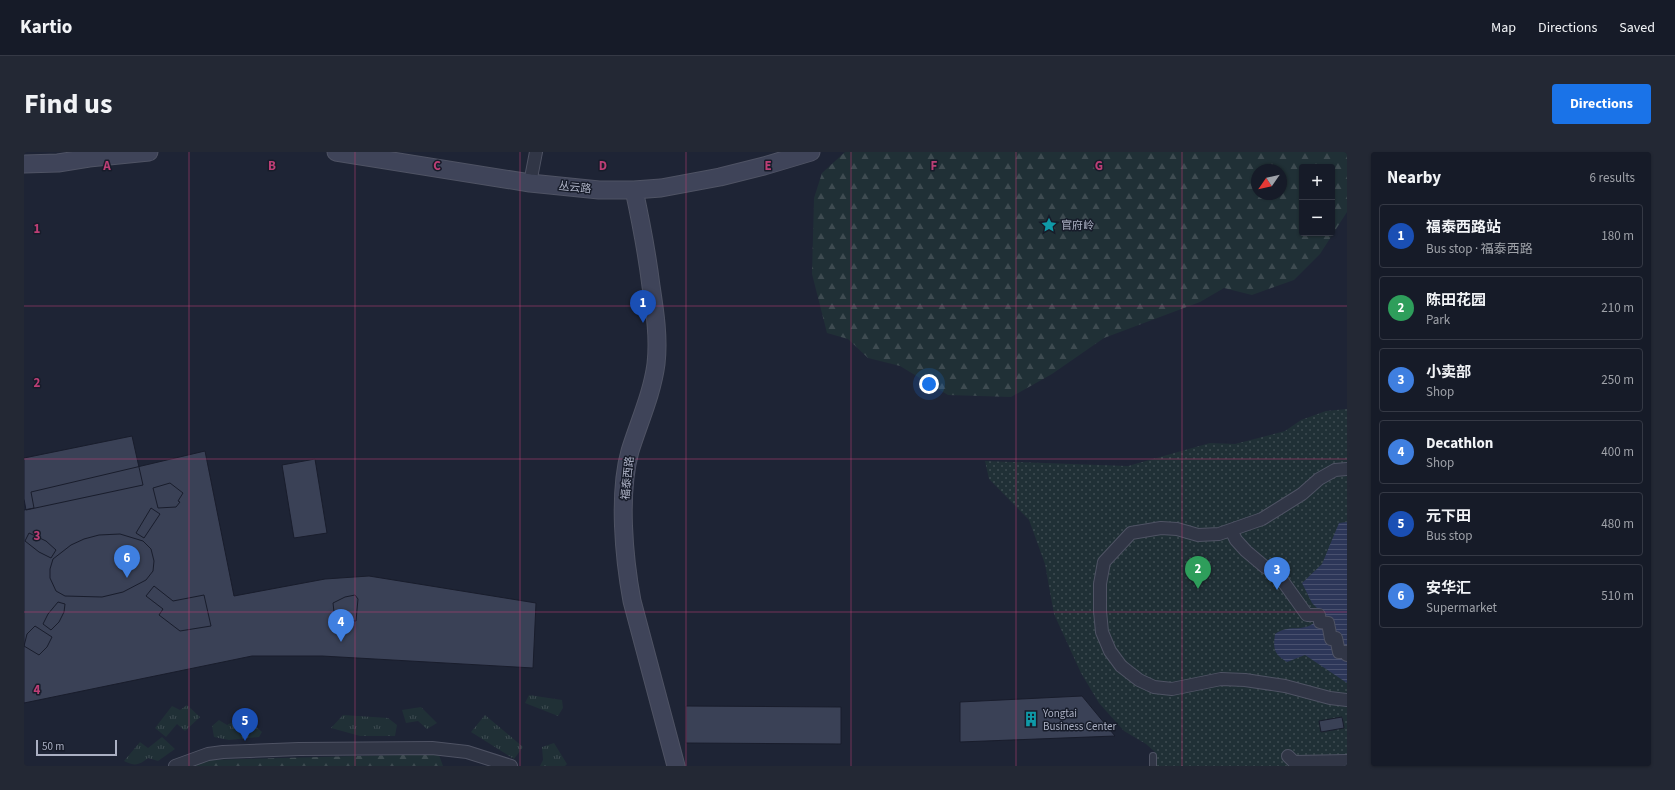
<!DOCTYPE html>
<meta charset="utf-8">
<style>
:root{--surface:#161b28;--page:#232834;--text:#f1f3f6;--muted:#9ea1a8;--line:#353945;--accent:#1a73e8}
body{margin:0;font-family:"Source Sans 3","Noto Sans SC",sans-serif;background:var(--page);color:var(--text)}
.controls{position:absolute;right:12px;top:12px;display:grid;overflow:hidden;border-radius:4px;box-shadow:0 1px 3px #0004}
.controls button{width:36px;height:36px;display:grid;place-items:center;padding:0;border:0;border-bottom:1px solid var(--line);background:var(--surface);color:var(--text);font:20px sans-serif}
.compass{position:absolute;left:1227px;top:12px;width:36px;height:36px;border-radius:50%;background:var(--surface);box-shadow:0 1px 3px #0004;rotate:236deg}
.scale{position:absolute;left:12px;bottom:10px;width:81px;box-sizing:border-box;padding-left:4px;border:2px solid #abb0c3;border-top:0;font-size:11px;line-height:14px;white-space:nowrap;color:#abb0c3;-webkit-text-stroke:3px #171c2a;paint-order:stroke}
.you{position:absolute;left:905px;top:232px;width:14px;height:14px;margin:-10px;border:3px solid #fff;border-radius:50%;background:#1a73e8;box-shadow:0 0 0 6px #1a73e833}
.badge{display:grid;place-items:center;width:26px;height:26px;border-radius:50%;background:var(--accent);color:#fff;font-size:13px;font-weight:700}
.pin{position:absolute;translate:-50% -33px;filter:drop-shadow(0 1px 2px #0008)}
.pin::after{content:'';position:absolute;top:21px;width:14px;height:12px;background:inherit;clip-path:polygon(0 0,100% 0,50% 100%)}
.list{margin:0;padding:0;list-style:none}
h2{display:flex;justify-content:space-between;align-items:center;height:52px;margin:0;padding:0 16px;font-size:17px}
h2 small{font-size:13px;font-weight:400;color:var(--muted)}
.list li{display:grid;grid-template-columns:26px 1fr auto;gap:12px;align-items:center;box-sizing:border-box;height:64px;margin:0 8px 8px;padding:0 8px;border:1px solid var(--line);border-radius:4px}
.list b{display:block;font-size:15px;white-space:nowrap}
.list p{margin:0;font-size:13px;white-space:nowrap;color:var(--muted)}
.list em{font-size:13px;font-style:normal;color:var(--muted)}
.map{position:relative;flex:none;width:1323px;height:614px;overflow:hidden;border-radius:4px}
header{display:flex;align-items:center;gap:24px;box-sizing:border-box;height:56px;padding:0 20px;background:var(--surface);border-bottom:1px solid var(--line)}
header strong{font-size:19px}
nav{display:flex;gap:22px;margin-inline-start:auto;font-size:14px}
.intro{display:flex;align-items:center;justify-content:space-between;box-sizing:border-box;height:96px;padding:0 24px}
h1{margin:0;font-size:28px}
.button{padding:10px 18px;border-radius:4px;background:var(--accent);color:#fff;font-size:14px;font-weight:700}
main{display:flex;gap:24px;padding:0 24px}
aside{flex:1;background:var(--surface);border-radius:4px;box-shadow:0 1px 3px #0004}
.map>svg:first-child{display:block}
.grass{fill:url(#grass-tufts)}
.forest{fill:url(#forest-firs);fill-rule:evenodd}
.park{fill:url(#park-dots)}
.water{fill:url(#water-rules)}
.building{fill:#3a4156;stroke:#191d2c}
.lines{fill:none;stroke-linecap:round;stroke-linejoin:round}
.lane-casing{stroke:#4f5364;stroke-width:8}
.street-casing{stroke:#4f5364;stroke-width:14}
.secondary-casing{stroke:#4f5364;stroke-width:19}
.lane{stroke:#313646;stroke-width:6}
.street{stroke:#313646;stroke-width:12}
.secondary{stroke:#3f4459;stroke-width:17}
.grid{fill:none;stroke:#bc3e75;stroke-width:1;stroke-opacity:0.55}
.labels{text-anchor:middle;stroke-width:3;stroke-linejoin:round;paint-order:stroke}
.street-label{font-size:11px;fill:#abb0c3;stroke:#171c2a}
.poi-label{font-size:11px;fill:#abb0c3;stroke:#171c2a;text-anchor:start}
.grid-label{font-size:13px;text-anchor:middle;font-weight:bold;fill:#bc3e75;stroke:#171c2a;stroke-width:3;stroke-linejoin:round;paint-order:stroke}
</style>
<header>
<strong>Kartio</strong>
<nav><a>Map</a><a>Directions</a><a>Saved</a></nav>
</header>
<div class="intro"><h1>Find us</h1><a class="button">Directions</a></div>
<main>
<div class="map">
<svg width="1323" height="614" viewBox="0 0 1323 614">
<defs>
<pattern id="grass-tufts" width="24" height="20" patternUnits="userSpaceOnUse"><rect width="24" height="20" fill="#203036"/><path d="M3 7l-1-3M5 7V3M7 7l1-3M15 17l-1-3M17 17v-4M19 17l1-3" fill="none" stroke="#3e4b51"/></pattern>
<pattern id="forest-firs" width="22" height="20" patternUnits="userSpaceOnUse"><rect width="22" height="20" fill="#203036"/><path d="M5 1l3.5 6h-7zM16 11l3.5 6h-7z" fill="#3e4b51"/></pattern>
<pattern id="park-dots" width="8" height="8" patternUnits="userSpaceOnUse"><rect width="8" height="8" fill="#203036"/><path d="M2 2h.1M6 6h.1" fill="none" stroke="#3e4b51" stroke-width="1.8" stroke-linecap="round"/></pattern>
<pattern id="water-rules" width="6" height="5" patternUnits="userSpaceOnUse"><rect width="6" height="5" fill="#2d3759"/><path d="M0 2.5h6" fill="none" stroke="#49516f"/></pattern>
</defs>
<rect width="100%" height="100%" fill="#1e2435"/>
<path class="grass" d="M505,543l33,5 1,8 -5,8 -33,-13z
M163,553l13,12 -15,14 -8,-7 -11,13 -11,-9 17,-22 8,4z
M397,555l16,16 -10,6 -9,-8 -12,2 -4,-13z
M319,563l45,3 9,7 -2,11h-35l-29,-8z
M461,563l38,32 -9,12 -43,-27z
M220,564l18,16 -3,5 -30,3 -15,-3 -2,-11 7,-6 8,5z
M138,585l13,12 -17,12 -10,-3c-10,8 -14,8 -24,3l16,-19 8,6z
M530,591l13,21 -2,2h-25l3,-6 -1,-13z"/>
<path class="forest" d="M821,0h502v60l-27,42 -26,26 -42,15 -28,-7 -24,14 -96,36 -52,36 -41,23 -63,-2 -48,-29 -32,-8 -20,-19 -21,-6 -15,-59 2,-76 8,-25zM1278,15h30v66h-30zM1233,18h24v24h-24z
M408,602l7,1 4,11h-248l12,-6z"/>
<path class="park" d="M1323,257v357h-191l-1,-14 -9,-8 -22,-13 -25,-28 -18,-30 -27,-59 -9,-50 -16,-44 -40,-41 -4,-18 143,5 82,-23 25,1 50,-13 16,-11 25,-9z"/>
<path class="water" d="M1323,370v161l-42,-28 -18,7c-13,-8 -14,-13 -12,-28 18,-12 28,2 46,-17l-3,-8 -6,-6 -10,-20 20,-19 17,-41z"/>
<path class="building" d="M108,284l11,49 -117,25 -2,-11v-41z
M181,299l29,145 91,-17 44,-3 167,27 -3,65 -211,-12h-70l-228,47v-193l10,-2 -3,-16z
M291,307l12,74 -33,5 -12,-73z
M146,331l13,10 -5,8 2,1 -4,5 -18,1 -5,-20z
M127,356l9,6 -16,24 -8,-5z
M5,381l17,8 10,9 -5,8 -12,-6 -14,-11z
M96,382l23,7 8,8 3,12 -1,10 -7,9 -23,12 -21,5 -37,-1 -9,-5 -6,-13v-9l3,-10 18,-14 13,-6 15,-4z
M130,434l19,15 31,-6 7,31 -31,5 -21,-16 4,-6 -17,-13z
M331,443l3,4 -2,22 -13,-1 -6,-3 -3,-5 -1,-9 12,-6z
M34,450l7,2 -1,8 -5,10 -8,8 -8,-6 5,-10z
M11,474l17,11 -5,10 -8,8 -15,-9 3,-12z
M1058,544l33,40 -155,6v-40z
M662,554l155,1v37l-155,-1z
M1318,565l2,11 -23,4 -2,-11z"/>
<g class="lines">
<defs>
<path id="lane" d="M1129,604v10"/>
<path id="street" d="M506,31l6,-31
M1323,317l-12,1 -16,9 -17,15 -40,25 -43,15 -21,1 -21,-6 -16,-1 -30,5 -27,29 -4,22v27l2,21 8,19 11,15 18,14 15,7 18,2 49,-10 24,1 40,6 45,12 17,2
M1207,378l5,10 10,11 19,16 12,6 30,42h12l1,7 8,1 3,16 5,-1 3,14h7l1,3
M1264,604l6,6 53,-1
M151,614l33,-12 15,-2 76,-3 133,-1 35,4 44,14"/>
<path id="secondary" d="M312,0l194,31 69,7h35l27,-2 59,-11 44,-11 47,-14
M0,12l34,-1 31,-5 60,-6
M610,38c7,32 13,64 17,96 4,26 8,52 5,78 -4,30 -17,58 -26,87 -12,43 -6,107 2,150l44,165"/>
</defs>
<use href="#lane" class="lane-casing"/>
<use href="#street" class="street-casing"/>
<use href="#secondary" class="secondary-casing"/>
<use href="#lane" class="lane"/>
<use href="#street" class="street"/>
<use href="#secondary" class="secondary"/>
</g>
<path class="grid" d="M165,0v614M331,0v614M496,0v614M662,0v614M827,0v614M992,0v614M1158,0v614M0,154h1323M0,307h1323M0,460h1323"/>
<defs>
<symbol id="sight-bare" viewBox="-9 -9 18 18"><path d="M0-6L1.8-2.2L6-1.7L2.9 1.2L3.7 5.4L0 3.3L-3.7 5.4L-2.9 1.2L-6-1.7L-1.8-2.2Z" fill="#0f9aa8" stroke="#171c2a" stroke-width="2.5" paint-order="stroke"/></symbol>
<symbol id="building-bare" viewBox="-9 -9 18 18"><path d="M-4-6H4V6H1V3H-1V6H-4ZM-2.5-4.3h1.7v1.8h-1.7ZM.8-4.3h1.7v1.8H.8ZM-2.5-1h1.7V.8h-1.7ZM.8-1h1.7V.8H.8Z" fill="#0f9aa8" stroke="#171c2a" stroke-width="2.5" paint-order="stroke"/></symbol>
</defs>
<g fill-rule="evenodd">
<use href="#sight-bare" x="1014" y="62" width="22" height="22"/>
<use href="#building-bare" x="996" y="556" width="22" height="22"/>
</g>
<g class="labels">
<g class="street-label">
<text transform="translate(551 35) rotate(6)" y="4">丛云路</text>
<text transform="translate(603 326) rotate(-84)" y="4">福泰西路</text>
</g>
<g class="poi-label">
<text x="1037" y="77">官府岭</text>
<text x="1019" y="565">Yongtai<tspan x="1019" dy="13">Business Center</tspan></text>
</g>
</g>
<g class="grid-label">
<text x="83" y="18">A</text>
<text x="248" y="18">B</text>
<text x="413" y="18">C</text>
<text x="579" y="18">D</text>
<text x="744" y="18">E</text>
<text x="910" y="18">F</text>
<text x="1075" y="18">G</text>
<text x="13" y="81">1</text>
<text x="13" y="235">2</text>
<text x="13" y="388">3</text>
<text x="13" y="542">4</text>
</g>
</svg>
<div class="controls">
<button>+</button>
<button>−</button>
</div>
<svg class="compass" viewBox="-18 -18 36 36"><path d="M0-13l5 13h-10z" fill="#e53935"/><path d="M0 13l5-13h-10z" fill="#9ea1a8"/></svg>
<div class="scale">50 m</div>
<div class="you"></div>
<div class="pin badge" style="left:619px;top:171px;background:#1a4fb4">1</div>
<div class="pin badge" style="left:1174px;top:437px;background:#2e9e5b">2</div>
<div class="pin badge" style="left:1253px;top:438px;background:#3f7fe0">3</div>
<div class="pin badge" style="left:317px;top:490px;background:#3f7fe0">4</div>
<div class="pin badge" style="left:221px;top:589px;background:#1a4fb4">5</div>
<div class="pin badge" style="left:103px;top:426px;background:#3f7fe0">6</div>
</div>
<aside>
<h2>Nearby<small>6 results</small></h2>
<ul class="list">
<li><span class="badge" style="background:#1a4fb4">1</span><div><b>福泰西路站</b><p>Bus stop · 福泰西路</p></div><em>180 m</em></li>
<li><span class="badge" style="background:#2e9e5b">2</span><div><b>陈田花园</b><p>Park</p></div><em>210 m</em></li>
<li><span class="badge" style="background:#3f7fe0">3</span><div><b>小卖部</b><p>Shop</p></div><em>250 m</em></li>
<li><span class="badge" style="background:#3f7fe0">4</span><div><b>Decathlon</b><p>Shop</p></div><em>400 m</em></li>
<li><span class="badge" style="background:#1a4fb4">5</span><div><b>元下田</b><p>Bus stop</p></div><em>480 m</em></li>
<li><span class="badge" style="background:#3f7fe0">6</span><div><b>安华汇</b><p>Supermarket</p></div><em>510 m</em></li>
</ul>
</aside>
</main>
